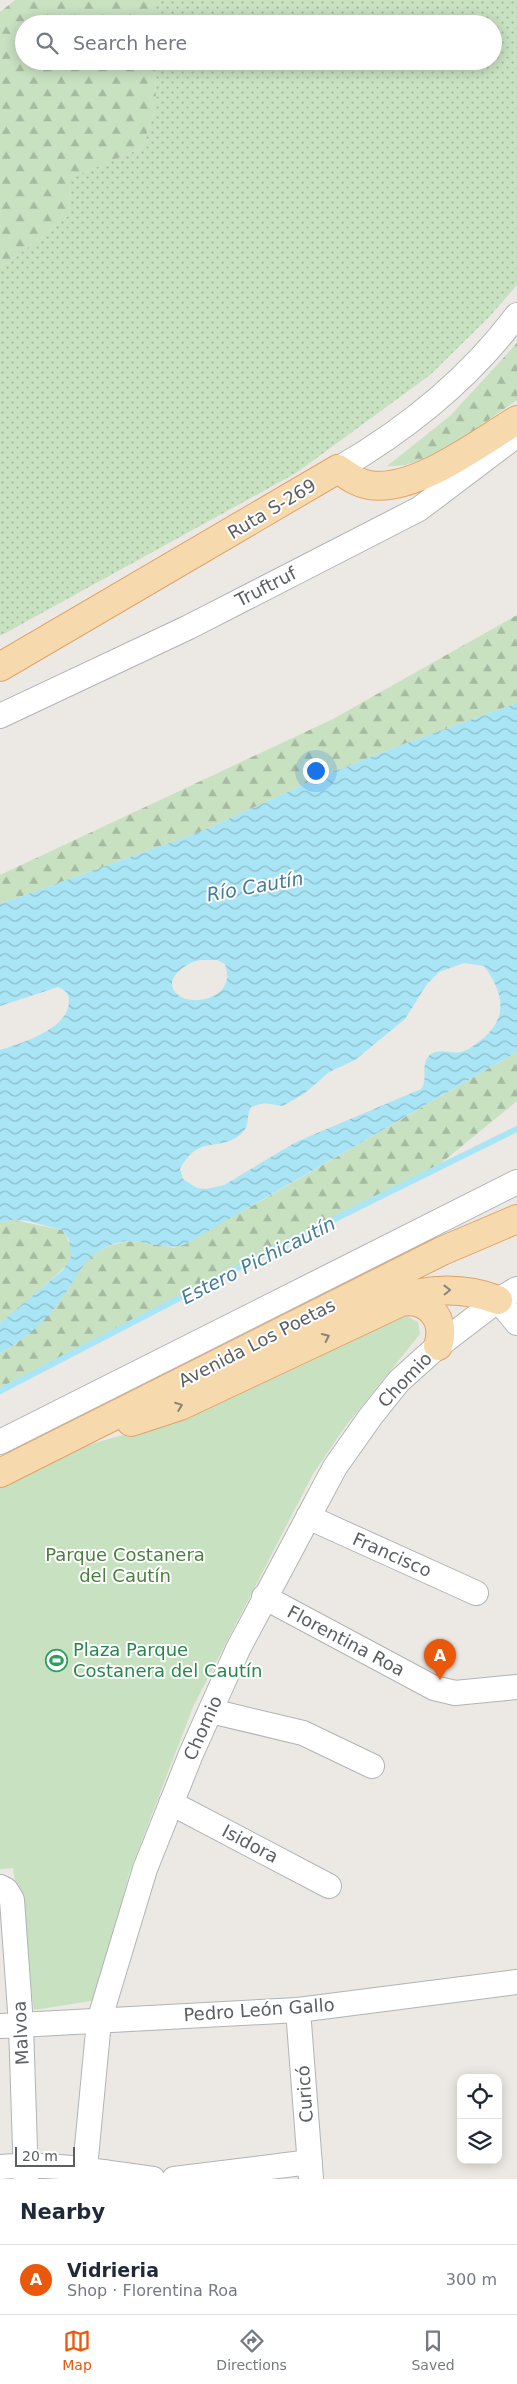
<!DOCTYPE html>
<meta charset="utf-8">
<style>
:root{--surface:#fff;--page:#f6f6f7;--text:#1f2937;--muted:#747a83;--line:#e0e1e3;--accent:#ea580c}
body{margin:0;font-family:"DejaVu Sans",sans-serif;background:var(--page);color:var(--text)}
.controls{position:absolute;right:15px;bottom:15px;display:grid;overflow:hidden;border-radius:10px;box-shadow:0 2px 12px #0003}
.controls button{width:45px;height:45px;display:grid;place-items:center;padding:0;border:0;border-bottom:1px solid var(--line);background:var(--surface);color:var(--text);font:25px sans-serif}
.scale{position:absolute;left:15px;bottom:12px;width:60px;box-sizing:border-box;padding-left:5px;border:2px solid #5b5f62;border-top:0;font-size:14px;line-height:18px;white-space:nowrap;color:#5b5f62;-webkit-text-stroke:4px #fff;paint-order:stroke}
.you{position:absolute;left:315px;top:770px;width:18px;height:18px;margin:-12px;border:4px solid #fff;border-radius:50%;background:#1a73e8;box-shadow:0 0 0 8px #1a73e833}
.badge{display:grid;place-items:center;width:32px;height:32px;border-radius:50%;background:var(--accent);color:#fff;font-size:16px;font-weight:700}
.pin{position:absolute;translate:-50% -41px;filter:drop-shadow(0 1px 2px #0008)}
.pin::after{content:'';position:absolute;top:26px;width:18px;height:15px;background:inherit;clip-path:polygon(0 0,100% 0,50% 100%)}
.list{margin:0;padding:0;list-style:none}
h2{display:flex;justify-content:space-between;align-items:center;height:65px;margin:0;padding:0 20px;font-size:21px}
h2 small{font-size:16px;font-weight:400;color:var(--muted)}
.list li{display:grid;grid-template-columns:32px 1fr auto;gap:15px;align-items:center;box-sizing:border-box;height:70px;padding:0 20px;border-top:1px solid var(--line)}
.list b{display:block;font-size:19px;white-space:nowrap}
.list p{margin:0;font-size:16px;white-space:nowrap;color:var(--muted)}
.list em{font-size:16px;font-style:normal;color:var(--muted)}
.icon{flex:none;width:28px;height:28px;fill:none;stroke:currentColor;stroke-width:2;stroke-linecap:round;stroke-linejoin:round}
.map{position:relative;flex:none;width:517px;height:2179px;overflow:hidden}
.search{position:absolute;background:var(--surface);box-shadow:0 2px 12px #0003;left:15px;right:15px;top:15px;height:55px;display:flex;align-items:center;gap:12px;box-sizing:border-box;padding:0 18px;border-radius:28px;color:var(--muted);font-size:19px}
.sheet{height:135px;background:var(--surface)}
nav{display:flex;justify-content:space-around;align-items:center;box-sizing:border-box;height:70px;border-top:1px solid var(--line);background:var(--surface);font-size:14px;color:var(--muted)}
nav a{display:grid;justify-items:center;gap:2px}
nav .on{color:var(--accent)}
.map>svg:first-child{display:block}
.grass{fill:url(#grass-dots)}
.forest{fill:url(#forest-firs)}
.park{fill:#c8e1c1}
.water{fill:url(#water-waves);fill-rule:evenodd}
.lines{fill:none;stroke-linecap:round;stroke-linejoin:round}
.stream{stroke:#a9e5f5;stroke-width:6}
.minor-casing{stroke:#b0b4b6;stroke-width:26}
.major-casing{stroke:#e1a366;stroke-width:30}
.minor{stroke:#fff;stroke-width:24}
.major{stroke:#f6daae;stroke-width:28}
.oneway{stroke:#8a8479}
.labels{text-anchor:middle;stroke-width:4;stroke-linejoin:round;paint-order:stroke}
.street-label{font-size:18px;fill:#5b5f62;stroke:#fff}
.park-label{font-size:18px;fill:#497e3d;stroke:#fff}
.leisure-label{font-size:18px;fill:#27864d;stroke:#fff;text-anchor:start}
.water-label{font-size:19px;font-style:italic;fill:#437c94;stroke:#fff}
</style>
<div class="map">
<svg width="517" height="2179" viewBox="0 0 517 2179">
<defs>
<pattern id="grass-dots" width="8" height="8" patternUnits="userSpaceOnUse" patternTransform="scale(1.25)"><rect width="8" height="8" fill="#c8e1c1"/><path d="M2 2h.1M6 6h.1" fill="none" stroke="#a5baa0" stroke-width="1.8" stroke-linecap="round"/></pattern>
<pattern id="forest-firs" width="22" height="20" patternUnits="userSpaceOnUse" patternTransform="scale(1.25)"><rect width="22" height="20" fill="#c8e1c1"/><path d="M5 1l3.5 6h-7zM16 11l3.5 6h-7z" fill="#a5baa0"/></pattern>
<pattern id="water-waves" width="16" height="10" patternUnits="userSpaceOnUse" patternTransform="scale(1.25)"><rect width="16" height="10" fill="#a9e5f5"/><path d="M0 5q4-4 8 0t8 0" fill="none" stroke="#8dbdca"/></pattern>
</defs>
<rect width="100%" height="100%" fill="#ece8e3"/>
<path class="grass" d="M154,0h363v285l-28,32 -59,58 -134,98 -296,163v-370l8,-3 61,-48 1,-37 72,-30 14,-42 -1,-45h338v-37h-339z"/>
<path class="forest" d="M15,0h139v24h-130v37h131l1,45 -14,42 -72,30 -1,37 -61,48 -8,3v-254z
M517,343v57c-33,22 -90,70 -130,66l63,-50z
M517,615v88l-108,39 -89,35 -118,54 -202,73v-29l333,-156z
M517,1052v49l-88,72 -159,78 -270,139v-36l16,-10 73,-87c32,-21 49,-18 85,-9l80,-43z
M14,1220l48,10c6,8 12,20 8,30 -3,8 -59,54 -70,63v-101z"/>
<path class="park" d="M407,1316l11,6 2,12 -75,93 -32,47 -120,233 -64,167 -32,126 -63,10 -21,-142 -13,1v-382l84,-41 113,-32 110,-51 69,-37z"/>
<path class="water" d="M517,703v349l-333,193c-24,7 -45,-11 -71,-1 -31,12 -35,33 -53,57 -16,22 -37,39 -60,53v-31l63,-53 8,-13 -2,-18 -7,-9 -34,-9 -14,-1 -14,2v-172c22,-7 69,-21 69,-49 0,-8 -4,-11 -11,-14l-58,19v-102l202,-73 118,-54 89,-35zM200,960h17l8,4c1,4 3,11 2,15 -3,20 -35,27 -49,16 -18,-15 9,-33 22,-35zM464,963l20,3c19,26 26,51 -3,74 -5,4 -12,10 -20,12 -10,2 -21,-4 -30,2 -12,9 -2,25 -10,35l-125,53 -72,43 -18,4 -9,-1 -14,-9 -3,-10c20,-37 41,-15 63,-37 7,-7 3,-17 8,-25l13,-4 19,3 22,-13 24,-21 26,-12 50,-41 22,-35 12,-12z"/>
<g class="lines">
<path class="stream" d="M0,1391l270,-140 247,-122"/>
<defs>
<path id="minor" d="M338,469c69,-40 131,-90 179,-154
M0,716l189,-89 230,-118 98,-74
M498,1300l19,23
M0,1442l517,-260
M308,1517l168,76
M264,1597l170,91 21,5 62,-6
M211,1711l92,22 69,33
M171,1803l158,83
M0,1887l6,3 6,10 9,125 5,154
M298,2010l13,169
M0,2026l298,-16 219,-28
M0,2167c52,-5 101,5 153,12
M85,2168l14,-147 46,-152 46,-115 47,-105 97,-182 36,-51 28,-35 39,-35 60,-46 19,-11
M174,2179l136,-17"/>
<path id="major" d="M0,667l338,-198c10,7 19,14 31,16 45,8 110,-42 148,-65
M400,1302c28,-5 47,17 38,44
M131,1422l49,-16 240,-113c28,-5 52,-3 78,7
M0,1473l442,-222 75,-32"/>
</defs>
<use href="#minor" class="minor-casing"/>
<use href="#major" class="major-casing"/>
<use href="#minor" class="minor"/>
<use href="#major" class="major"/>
</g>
<defs><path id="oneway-chevron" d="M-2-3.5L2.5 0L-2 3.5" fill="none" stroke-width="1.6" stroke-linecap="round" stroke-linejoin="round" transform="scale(1.25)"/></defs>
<g class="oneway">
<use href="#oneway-chevron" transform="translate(447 1290) rotate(-1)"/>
<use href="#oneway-chevron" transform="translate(326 1337) rotate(-25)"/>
<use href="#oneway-chevron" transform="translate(179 1406) rotate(-21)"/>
</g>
<defs>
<symbol id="stadium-ring" viewBox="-11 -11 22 22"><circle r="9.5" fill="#fff" stroke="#2e9e5b" stroke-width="1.5"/><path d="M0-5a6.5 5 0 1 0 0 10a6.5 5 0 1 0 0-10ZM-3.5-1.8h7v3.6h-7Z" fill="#2e9e5b"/></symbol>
</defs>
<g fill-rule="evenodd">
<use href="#stadium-ring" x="44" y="1648" width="25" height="25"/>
</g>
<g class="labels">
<g class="street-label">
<text transform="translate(272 509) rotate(-31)" y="6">Ruta S-269</text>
<text transform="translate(266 587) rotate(-27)" y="6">Truftruf</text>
<text transform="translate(257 1343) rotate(-27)" y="6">Avenida Los Poetas</text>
<text transform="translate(405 1380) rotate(-46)" y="6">Chomio</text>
<text transform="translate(392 1555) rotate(24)" y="6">Francisco</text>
<text transform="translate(346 1641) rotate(28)" y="6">Florentina Roa</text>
<text transform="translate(203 1728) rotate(-66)" y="6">Chomio</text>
<text transform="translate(250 1844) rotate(28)" y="6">Isidora</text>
<text transform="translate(259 2010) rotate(-4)" y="6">Pedro León Gallo</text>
<text transform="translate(21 2033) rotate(-93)" y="6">Malvoa</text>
<text transform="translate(305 2094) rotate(-94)" y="6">Curicó</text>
</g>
<g class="park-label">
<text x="125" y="1561">Parque Costanera<tspan x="125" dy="21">del Cautín</tspan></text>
</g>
<g class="leisure-label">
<text x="73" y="1656">Plaza Parque<tspan x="73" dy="21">Costanera del Cautín</tspan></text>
</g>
<g class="water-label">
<text transform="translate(255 886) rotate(-10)" y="7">Río Cautín</text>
<text transform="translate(258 1260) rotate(-27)" y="7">Estero Pichicautín</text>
</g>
</g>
</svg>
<div class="controls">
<button><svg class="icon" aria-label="locate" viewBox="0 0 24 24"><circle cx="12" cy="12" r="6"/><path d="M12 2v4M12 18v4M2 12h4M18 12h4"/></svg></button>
<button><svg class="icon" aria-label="layers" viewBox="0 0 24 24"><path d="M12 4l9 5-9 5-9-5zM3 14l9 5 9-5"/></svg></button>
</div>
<div class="scale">20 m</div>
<div class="you"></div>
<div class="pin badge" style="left:440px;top:1680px">A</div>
<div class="search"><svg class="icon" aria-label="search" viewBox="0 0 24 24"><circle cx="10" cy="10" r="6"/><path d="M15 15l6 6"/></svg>Search here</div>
</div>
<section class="sheet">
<h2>Nearby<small></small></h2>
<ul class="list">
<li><span class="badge">A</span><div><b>Vidrieria</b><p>Shop · Florentina Roa</p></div><em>300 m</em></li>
</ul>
</section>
<nav>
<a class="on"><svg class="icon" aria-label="map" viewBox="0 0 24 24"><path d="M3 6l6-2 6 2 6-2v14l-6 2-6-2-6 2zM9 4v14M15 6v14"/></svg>Map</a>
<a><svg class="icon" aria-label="directions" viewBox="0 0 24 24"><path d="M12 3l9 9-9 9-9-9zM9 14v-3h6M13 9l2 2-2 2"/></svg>Directions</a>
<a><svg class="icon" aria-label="saved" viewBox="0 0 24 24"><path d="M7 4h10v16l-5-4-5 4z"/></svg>Saved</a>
</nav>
